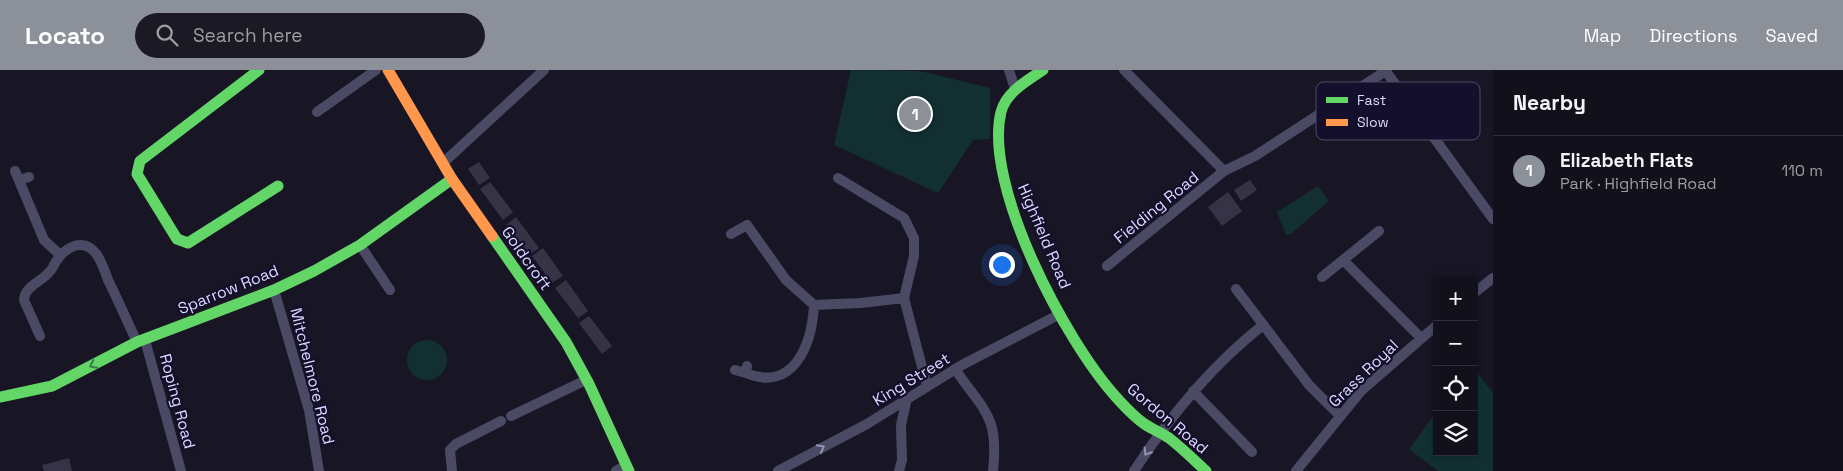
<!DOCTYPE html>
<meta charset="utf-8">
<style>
:root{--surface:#12101b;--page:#1b1924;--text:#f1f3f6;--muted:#9c9da3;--line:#31303a;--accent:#8c9099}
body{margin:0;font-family:"Space Grotesk",sans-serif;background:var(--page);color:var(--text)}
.controls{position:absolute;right:15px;bottom:15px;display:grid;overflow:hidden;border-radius:0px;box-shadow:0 2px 8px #0003}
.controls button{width:45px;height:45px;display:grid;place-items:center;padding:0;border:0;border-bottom:1px solid var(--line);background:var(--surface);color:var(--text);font:25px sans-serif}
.you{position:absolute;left:1001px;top:194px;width:18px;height:18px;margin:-12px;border:4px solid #fff;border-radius:50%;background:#1a73e8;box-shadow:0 0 0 8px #1a73e833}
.badge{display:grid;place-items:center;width:32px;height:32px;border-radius:50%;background:var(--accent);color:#fff;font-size:16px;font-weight:700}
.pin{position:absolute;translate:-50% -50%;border:2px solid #fff;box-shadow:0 1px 5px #0006}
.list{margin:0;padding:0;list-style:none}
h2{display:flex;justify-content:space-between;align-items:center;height:65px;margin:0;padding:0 20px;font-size:21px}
h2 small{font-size:16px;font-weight:400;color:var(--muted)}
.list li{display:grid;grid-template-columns:32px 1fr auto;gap:15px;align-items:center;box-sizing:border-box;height:70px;padding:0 20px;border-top:1px solid var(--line)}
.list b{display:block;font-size:19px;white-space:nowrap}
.list p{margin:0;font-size:16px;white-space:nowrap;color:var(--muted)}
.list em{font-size:16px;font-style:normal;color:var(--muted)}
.icon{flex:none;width:28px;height:28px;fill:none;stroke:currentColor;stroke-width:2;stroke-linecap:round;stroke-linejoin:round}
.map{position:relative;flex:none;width:1493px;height:401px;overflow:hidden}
header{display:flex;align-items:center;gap:30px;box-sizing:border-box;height:70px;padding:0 25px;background:var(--accent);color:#fff}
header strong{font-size:24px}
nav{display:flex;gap:28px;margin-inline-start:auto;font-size:18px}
.search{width:350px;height:45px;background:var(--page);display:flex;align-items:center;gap:12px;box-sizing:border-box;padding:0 18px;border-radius:28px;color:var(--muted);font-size:19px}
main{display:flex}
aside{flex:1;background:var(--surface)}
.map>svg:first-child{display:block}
.green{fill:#123032}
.building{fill:#363346}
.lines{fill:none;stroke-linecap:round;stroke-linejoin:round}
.street{stroke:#4b4a65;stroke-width:10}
.fast{stroke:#63d668;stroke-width:11}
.slow{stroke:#ff974d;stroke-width:11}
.oneway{stroke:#3f7c4c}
.oneway2{stroke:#9491b2}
.labels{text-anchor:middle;stroke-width:4.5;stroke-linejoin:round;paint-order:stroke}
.street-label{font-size:16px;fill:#ddd8ff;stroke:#140f2a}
.key{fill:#140f2a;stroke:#504b6a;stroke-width:1}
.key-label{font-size:14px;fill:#ddd8ff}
</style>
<header>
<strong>Locato</strong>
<div class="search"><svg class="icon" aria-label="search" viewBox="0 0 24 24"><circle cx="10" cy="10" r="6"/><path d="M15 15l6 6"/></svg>Search here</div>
<nav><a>Map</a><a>Directions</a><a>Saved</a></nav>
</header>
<main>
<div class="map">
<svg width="1493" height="401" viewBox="0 0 1493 401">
<rect width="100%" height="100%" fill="#181524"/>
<path class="green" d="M851,0l69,1 70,17v51l-17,1 -35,53 -104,-48z
M1318,116l11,15 -38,33 -5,1 -9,-23z
M407 290a20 20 0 1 1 40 0a20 20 0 1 1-40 0Z
M1474,298l19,25v78h-55l-29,-22 28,-38v41h37z"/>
<path class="building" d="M479,92l11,16 -11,7 -11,-16z
M1250,110l7,10 -16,11 -7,-11z
M490,112l23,30 -10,8 -23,-31z
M1228,122l14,19 -20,15 -14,-19z
M516,147l23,31 -10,7 -23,-30z
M543,178l20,28 -11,7 -20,-27z
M566,210l22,31 -10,7 -23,-30z
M589,246l23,30 -10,8 -23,-31z
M69,388l3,13h-28l-2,-6z"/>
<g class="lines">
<path class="street" d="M1009,0l6,19
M1124,0l100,101 31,-15 132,-86
M1385,0l108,149
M317,42l59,-42
M443,93l101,-93
M15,101l29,69 15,14
M838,108l66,40 10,20v18l-10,42 23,88
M19,110l10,-3
M731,164l16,-9 39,55 28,25 47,-2 43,-5
M360,175l30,45
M1344,191l77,77
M1107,196l117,-95
M1322,207l57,-46
M1236,219l73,96 30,30
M274,220l35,120 10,61
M1474,223l19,-15
M40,266l-16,-36c0,-15 22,-19 29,-33 8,-17 29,-33 44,-12 5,7 8,17 11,25 10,20 19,41 29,62
M145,270l36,131
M747,296l-1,7c48,20 66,-29 68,-68
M955,299c29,43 44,46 38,102
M735,300l11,3
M1193,321l59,61
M511,346l75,-36
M452,401l-2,-21 6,-6 45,-23
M616,401l10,-6
M778,401l89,-47 95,-59 98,-51
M899,401l3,-11 -1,-35 6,-27
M1134,401c36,-55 77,-105 129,-146
M1296,401l65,-80 76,-66"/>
<path class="fast" d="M259,0l-119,91 -3,13 40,65 11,4 90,-57
M1043,0c-15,10 -37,22 -42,42 -18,74 65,230 115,285 9,10 19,21 30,28 8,5 16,8 23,13 13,10 25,22 37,33
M492,166l74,106 23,42 40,87
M0,327l52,-11 85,-44 137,-52 40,-19 46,-26 92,-66"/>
<path class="slow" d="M388,0l64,109 40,57"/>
</g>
<defs><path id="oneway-chevron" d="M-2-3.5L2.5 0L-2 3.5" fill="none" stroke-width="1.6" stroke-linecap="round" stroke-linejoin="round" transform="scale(1.25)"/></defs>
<use class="oneway" href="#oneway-chevron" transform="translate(93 295) rotate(153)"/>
<g class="oneway2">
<use href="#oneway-chevron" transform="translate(821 378) rotate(-28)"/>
<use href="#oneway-chevron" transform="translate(1147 382) rotate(122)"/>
</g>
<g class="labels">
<g class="street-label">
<text transform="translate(1156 137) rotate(-39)" y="6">Fielding Road</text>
<text transform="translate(1045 166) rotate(67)" y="6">Highfield Road</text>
<text transform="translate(527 188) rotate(55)" y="6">Goldcroft</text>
<text transform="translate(228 219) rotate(-22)" y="6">Sparrow Road</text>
<text transform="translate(1363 303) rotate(-44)" y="6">Grass Royal</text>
<text transform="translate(313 306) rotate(76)" y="6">Mitchelmore Road</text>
<text transform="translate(911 309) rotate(-31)" y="6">King Street</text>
<text transform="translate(178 331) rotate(75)" y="6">Roping Road</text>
<text transform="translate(1168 348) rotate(40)" y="6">Gordon Road</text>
</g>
</g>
<rect x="1316" y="12" width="164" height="58" rx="8" class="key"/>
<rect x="1326" y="27" width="22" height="6" fill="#63d668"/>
<rect x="1326" y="49" width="22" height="7" fill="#ff974d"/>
<g class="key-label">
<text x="1357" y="35">Fast</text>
<text x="1357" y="57">Slow</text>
</g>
</svg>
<div class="controls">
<button>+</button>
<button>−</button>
<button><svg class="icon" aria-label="locate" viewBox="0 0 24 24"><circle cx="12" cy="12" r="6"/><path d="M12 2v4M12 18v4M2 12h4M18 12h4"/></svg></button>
<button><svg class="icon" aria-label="layers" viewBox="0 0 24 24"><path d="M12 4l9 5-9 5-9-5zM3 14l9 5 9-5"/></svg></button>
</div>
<div class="you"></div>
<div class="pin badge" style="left:915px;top:44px">1</div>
</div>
<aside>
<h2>Nearby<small></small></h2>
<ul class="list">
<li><span class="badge">1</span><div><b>Elizabeth Flats</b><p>Park · Highfield Road</p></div><em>110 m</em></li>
</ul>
</aside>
</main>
